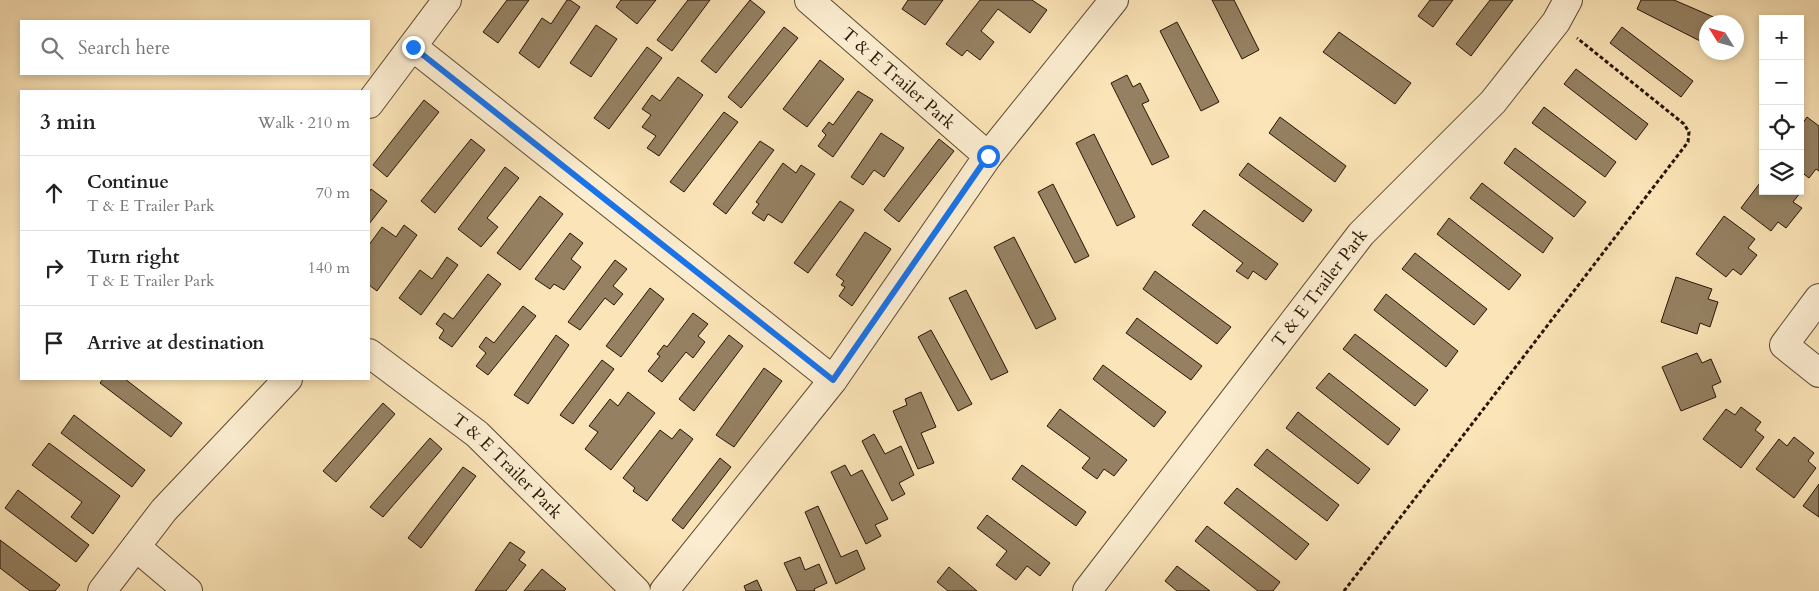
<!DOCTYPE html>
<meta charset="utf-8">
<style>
:root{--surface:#fff;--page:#f2f2f2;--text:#222;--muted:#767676;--line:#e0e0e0}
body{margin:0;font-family:Cardo,serif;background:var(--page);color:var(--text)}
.controls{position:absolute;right:15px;top:15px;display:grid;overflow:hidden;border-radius:0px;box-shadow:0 2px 8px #0003}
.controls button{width:45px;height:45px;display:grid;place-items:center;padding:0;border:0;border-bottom:1px solid var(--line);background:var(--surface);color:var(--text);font:25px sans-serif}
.compass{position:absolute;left:1699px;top:15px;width:45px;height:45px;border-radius:50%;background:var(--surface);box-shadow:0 2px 8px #0003;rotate:307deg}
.stop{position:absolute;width:15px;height:15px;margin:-11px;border:4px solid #1a73e8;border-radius:50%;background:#fff}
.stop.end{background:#1a73e8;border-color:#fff;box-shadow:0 1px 5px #0008}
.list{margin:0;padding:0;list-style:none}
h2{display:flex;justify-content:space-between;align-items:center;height:65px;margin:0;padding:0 20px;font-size:21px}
h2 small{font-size:16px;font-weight:400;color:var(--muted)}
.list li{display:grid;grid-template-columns:32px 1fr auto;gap:15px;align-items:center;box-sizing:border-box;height:75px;padding:0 20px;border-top:1px solid var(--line)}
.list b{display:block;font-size:19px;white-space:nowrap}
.list p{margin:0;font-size:16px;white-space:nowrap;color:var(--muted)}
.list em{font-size:16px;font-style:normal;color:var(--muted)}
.icon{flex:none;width:28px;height:28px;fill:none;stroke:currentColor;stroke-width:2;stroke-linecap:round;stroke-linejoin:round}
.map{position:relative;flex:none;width:1819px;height:591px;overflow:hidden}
.search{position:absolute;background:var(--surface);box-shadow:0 2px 8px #0003;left:20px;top:20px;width:350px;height:55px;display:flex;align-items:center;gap:12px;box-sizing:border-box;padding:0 18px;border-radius:0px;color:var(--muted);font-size:19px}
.panel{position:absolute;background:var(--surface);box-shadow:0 2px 8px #0003;left:20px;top:90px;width:350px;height:290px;border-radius:0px}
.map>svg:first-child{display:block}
.building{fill:#958162;stroke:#261505}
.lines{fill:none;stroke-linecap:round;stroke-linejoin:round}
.street-casing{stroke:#5b4932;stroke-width:30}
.path{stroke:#261505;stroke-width:3;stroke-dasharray:4 2.5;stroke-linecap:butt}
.street{stroke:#fcedd0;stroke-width:28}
.route{stroke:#1a73e8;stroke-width:6}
.labels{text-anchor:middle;stroke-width:5;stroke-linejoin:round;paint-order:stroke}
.street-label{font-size:18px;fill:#261505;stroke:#fcedd0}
</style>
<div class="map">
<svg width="1819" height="591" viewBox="0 0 1819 591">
<rect width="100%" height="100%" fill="#fbe4b7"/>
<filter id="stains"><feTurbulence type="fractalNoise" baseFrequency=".004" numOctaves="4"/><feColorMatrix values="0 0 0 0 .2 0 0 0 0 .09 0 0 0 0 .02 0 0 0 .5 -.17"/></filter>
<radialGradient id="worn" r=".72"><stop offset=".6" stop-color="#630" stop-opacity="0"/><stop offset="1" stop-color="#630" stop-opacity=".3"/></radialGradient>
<path class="building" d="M507,0h22l-31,43 -15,-11z
M567,0h3l10,7 -41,61 -20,-15 23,-35 9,6z
M621,0h35l-19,24 -21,-17z
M688,0h22l-38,51 -15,-11z
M750,0l15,12 -49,61 -15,-12z
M908,0h35l-18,25 -23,-16z
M980,0h52l15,10 -17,23 -32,-24 -17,22 13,11 -14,18 -13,-10 -5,6 -16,-12z
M1212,0h22l25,50 -17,9z
M1430,0h23l-20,27 -15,-11z
M1490,0h23l-42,56 -15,-12z
M1641,0h33l51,22h-19v22l-69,-35z
M1177,22l42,80 -18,9 -41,-80z
M596,25l21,14 -26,38 -21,-14z
M784,27l14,11 -57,70 -13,-11z
M1622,27l71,54 -12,16 -71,-54z
M1339,32l72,51 -16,21 -72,-52z
M647,47l15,11 -53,71 -15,-11z
M820,60l24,19 -37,48 -24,-18z
M1576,69l72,55 -12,16 -72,-56z
M1127,75l6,12 7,-4 9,18 -7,3 27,53 -17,8 -41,-82z
M678,77l25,18 -44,61 -12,-8 9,-12 -14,-9 9,-12 -9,-6 10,-14 8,6z
M858,91l15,9 -40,57 -15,-11 8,-11 -4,-4 7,-9 4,3z
M424,100l15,12 -52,65 -14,-12z
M1544,107l72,55 -11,15 -73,-54z
M724,112l14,10 -54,70 -14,-10z
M1280,117l66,49 -11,16 -66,-49z
M1807,117l12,9v45l-3,-2 -7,9 -9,-7v-44z
M881,133l23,15 -20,29 -10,-7 -11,15 -12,-8z
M1094,134l41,83 -18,9 -41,-83z
M471,139l14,11 -50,63 -14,-12z
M939,139l15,12 -55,71 -15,-12z
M760,141l14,9 -48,64 -13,-10z
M1515,148l71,54 -12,15 -70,-54z
M783,163l13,10 5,-8 14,9 -33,49 -14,-9 -4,7 -12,-8 7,-9 -3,-2z
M1248,163l64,47 -9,12 -64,-47z
M505,167l14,11 -32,40 11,9 -17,20 -23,-18z
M1763,179v12h35l2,2 -7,9 9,6 -16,20 -8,-6 -7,9 -30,-23z
M1482,183l71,55 -10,15 -73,-55z
M1053,184l36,72 -14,7 -37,-71z
M371,189l16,12 -18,23v-31z
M540,196l23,18 -43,56 -23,-17z
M840,201l14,9 -46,63 -14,-10z
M1204,210l74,54 -12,16 -13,-9 -5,8 -12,-8 7,-8 -51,-38z
M1724,216l31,23 -7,9 9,7 -16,20 -8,-6 -7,8 -30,-23z
M1449,218l72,57 -12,15 -72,-56z
M404,225l13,10 -40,56 -8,-6v-40l13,-18 14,10z
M865,232l26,17 -39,57 -13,-10 6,-9 -4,-2 3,-4 -8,-6z
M570,233l13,10 -12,16 10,8 -17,23 -10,-6 -4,5 -15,-10z
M1014,237l42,82 -20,10 -42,-82z
M1415,253l72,56 -13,16 -72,-56z
M447,257l11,8 -37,50 -22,-17 21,-28 12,9z
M615,260l12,9 -14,17 10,8 -9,11 -9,-7 -25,32 -12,-8z
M1155,271l76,56 -14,17 -74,-55z
M488,274l13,10 -49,63 -13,-9 5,-8 -8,-6 8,-11 9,6z
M1676,277l36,12 -4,10 10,3 -8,25 -10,-4 -3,11 -36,-12z
M650,288l14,11 -43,58 -15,-11z
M966,290l42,82 -17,8 -42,-82z
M1386,294l72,57 -12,16 -72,-57z
M523,306l13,10 -48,59 -12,-9 10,-13 -7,-6 7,-10 8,6z
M693,313l15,11 -10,12 7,6 -12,16 -7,-6 -24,30 -14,-11 12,-15 -3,-2 7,-9 3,2z
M1137,318l65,48 -11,14 -65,-47z
M931,330l41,74 -14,7 -40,-74z
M1355,334l73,56 -13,16 -72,-57z
M556,335l13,10 -41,59 -14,-9z
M729,335l14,11 -49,65 -15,-12z
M1697,353l5,10 9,-4 10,23 -9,4 4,11 -35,14 -19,-44z
M602,360l12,9 -41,55 -13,-9z
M1103,365l63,47 -12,15 -61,-48z
M764,368l18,13 -48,66 -18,-12z
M1329,373l71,56 -12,16 -72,-57z
M103,379h22l57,44 -11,14 -71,-54z
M628,392l27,21 -44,57 -26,-21 13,-17 -9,-6 21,-27 8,7z
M921,392l15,35 -15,6 13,30 -16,6 -25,-58 14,-6 -2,-6z
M383,403l12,11 -59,68 -13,-11z
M1741,407l20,15 -6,8 9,7 -23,31 -38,-29 23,-30 9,6z
M1060,409l67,51 -13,16 -10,-7 -7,10 -15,-11 8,-10 -43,-32z
M1298,412l72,57 -12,15 -72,-56z
M74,415l71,55 -13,17 -71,-54z
M680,429l13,10 -46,62 -14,-10 2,-3 -12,-10 37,-48 12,9z
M874,434l11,20 16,-8 13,29 -15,8 6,11 -13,7 -30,-60z
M1794,437l20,16 -6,8 8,7 -22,30 -38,-29 23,-30 8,7z
M430,438l12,11 -59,68 -13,-10z
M49,443l71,53 -27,38 -22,-17 11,-15 -50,-37z
M1267,449l72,56 -12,16 -73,-56z
M720,458l11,9 -48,62 -11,-9z
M845,465l6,11 11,-6 26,49 -13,6 6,11 -15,8 -35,-72z
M1022,465l64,47 -10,14 -64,-47z
M463,467l13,9 -55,72 -13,-10z
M1819,484v33l-16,-11z
M1237,488l72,56 -13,16 -72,-57z
M18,490l71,55 -13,17 -71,-54z
M818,506l23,51 16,-7 8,19 -29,15 -31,-72z
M987,515l63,48 -10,13 -13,-10 -11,14 -20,-15 11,-14 -30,-23z
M1207,526l73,56 -7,9h-15l-63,-50z
M0,540l60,45 -5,6h-25l-30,-23z
M510,542l15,10 -6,8 7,5 -20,26h-31z
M800,557l5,13 14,-6 8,19 -13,6 1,2h-18l-13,-28z
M1177,566l33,25h-33l-12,-10z
M949,567l28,24h-29l-11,-9z
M542,569l24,20 -2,2h-40z
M757,580l5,11h-16l-2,-5z"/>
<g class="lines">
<defs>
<g id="street">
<path id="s1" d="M809,0l179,156"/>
<path d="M413,47l420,333"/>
<path d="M369,104l78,-104"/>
<path d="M1819,298l-35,47 35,28"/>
<path id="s2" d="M369,353l108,81 159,157"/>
<path d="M136,547l52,44"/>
<path d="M102,591l62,-81 124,-131"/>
<path d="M664,591l169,-211 155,-224 126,-156"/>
<path id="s3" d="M1087,591l274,-357 132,-132 63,-80 12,-22"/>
</g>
</defs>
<use href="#street" class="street-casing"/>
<path class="path" d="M1344,591l344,-449 1,-10 -5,-8 -107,-86"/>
<use href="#street" class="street"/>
</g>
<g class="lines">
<path class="route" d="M413,47l420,333 155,-224"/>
</g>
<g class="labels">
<g class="street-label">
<text dy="6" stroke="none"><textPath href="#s1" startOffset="119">T &amp; E Trailer Park</textPath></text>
<text dy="6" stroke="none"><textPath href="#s3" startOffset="382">T &amp; E Trailer Park</textPath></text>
<text dy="6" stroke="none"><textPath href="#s2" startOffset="179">T &amp; E Trailer Park</textPath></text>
</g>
</g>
<rect width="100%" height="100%" filter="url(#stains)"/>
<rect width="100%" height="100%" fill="url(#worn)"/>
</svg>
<div class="controls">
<button>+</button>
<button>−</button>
<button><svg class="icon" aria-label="locate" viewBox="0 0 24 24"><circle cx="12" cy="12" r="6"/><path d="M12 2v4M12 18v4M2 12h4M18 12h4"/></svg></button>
<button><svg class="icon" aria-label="layers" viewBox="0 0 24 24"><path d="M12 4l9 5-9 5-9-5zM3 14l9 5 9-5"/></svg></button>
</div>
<svg class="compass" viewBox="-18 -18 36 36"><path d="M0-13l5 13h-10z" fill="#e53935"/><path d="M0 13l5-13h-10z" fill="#767676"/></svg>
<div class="stop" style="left:988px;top:156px"></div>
<div class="stop end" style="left:413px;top:47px"></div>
<div class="search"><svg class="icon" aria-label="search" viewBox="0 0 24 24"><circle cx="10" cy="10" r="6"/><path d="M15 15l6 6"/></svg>Search here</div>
<section class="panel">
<h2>3 min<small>Walk · 210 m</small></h2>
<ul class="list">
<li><svg class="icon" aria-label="ahead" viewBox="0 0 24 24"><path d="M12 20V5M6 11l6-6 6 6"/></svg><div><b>Continue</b><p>T &amp; E Trailer Park</p></div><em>70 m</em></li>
<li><svg class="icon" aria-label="right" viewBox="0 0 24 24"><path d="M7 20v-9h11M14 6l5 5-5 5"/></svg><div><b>Turn right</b><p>T &amp; E Trailer Park</p></div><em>140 m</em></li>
<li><svg class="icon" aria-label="arrive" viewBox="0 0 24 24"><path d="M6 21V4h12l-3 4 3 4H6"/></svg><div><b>Arrive at destination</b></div></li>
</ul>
</section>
</div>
